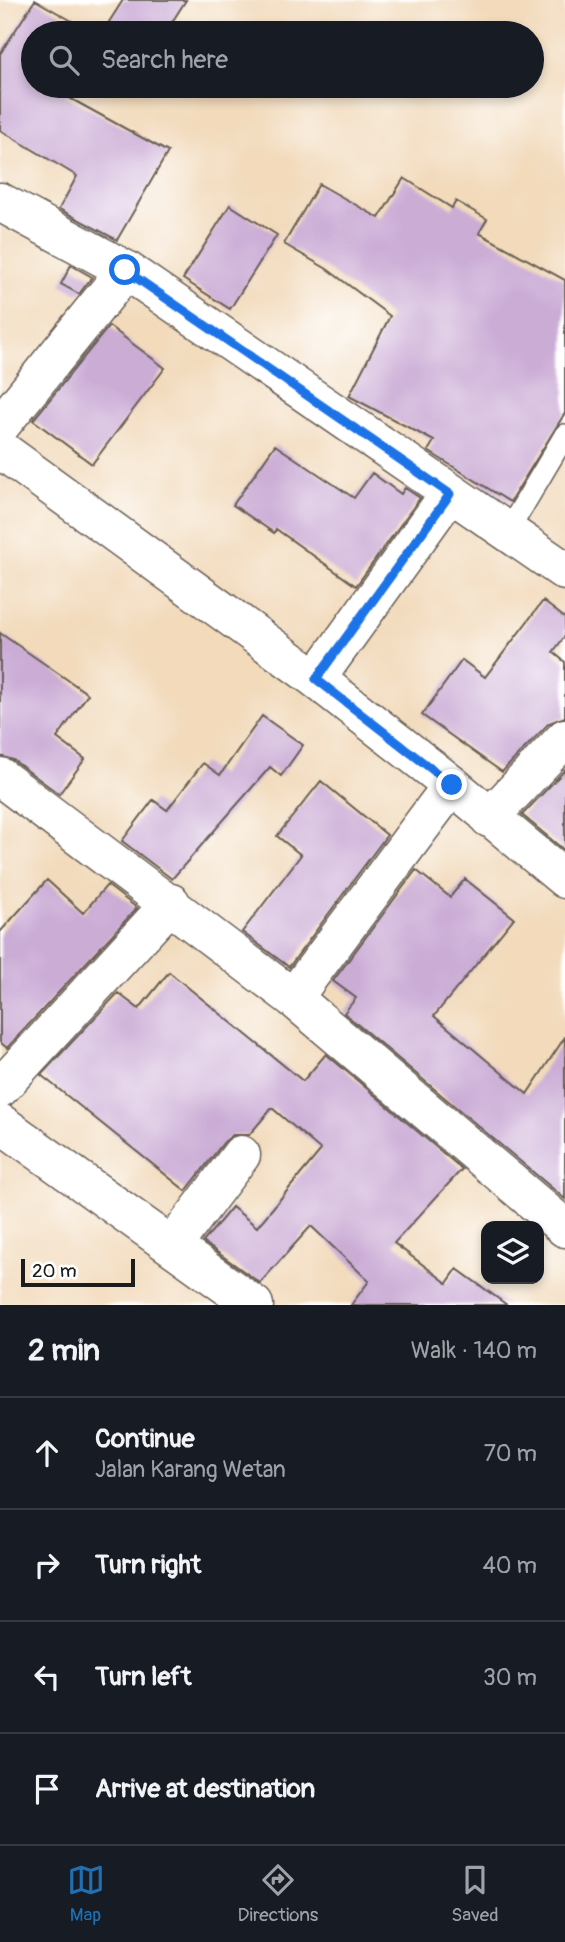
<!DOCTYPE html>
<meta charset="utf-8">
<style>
:root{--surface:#171b24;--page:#242831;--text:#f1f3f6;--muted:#9ea1a6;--line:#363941;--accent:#1f6fb2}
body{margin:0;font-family:Pangolin,sans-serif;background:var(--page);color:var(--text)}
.controls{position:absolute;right:21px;bottom:21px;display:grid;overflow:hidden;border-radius:14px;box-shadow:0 4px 10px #0003}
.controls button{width:63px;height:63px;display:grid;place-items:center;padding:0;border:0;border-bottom:2px solid var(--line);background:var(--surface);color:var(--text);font:35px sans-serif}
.scale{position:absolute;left:21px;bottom:18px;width:114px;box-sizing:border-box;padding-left:7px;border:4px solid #1c1c1c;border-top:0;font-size:19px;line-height:24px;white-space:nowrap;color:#1c1c1c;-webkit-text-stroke:5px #fff;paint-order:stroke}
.stop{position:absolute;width:21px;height:21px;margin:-16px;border:5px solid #1a73e8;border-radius:50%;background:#fff}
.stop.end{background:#1a73e8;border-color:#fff;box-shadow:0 2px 7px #0008}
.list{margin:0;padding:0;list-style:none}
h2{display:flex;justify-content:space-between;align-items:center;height:91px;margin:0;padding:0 28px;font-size:30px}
h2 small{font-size:23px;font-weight:400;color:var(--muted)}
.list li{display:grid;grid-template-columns:46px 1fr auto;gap:21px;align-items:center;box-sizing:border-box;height:112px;padding:0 28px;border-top:2px solid var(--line)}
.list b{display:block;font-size:26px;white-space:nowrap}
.list p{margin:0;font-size:23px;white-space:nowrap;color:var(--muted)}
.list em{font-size:23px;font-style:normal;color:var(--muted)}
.icon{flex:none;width:38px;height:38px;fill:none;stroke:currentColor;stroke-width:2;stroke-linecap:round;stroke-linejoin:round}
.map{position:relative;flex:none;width:565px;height:1305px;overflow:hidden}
.search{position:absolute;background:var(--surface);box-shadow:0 4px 10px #0003;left:21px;right:21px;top:21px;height:77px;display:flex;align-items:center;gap:18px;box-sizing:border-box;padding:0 24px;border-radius:38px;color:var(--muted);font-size:26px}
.sheet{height:539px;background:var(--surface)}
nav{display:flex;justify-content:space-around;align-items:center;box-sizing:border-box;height:98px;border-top:2px solid var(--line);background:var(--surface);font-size:19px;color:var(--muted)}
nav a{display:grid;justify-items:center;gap:4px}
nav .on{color:var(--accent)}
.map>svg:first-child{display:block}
.building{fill:#cbacd5}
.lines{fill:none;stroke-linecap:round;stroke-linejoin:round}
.service-casing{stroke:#675e54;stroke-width:24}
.minor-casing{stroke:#675e54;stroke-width:41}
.service{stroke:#fff;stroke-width:21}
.minor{stroke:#fff;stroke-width:38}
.route{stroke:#1a73e8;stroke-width:9}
</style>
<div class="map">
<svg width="565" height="1305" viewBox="0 0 565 1305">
<rect width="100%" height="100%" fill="#fff"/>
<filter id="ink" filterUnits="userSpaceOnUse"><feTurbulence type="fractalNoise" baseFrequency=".0143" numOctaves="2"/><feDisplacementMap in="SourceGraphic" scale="14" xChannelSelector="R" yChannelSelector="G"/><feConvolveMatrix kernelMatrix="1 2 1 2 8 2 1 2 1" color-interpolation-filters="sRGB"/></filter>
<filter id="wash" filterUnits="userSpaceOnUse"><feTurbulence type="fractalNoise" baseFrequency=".00686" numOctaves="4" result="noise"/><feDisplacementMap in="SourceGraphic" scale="28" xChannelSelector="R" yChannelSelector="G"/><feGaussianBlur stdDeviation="1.57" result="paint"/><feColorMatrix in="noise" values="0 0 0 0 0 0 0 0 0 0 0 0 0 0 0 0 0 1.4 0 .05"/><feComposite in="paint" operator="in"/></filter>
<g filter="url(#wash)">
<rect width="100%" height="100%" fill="#f2dabb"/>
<g id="blocks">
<path class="building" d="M35,0l58,33h-60v53h39l-6,10 102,56 -51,88 -58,-31 18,-33 -77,-46v-76z
M123,0h63l-21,33h-63z
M404,178l48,30 4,-7 31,18 -8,14 86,47v133l-55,89 -82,-51 6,-10 -85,-45 41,-80 -63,-47 -43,-25 35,-60 60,34z
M230,205l47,30 -47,74 -47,-30z
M71,265l21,12 -13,17 -18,-10z
M109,326l56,42 -73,96 -59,-44z
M275,445l79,53 18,-25 29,21 4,-6 15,10 -64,88 -80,-57 -2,4 -41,-28z
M543,601l22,17v18l-12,16 12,10v55l-16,6 -47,49 -80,-57 40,-55 23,17z
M0,633l88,61 -31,44 28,21 -26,35 -46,-34 -13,-4z
M262,716l41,29 -22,31 -11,-9 -98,112 -50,-38 31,-41 14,10 36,-47 17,12z
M565,770v81l-43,-36z
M321,781l66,54 -98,132 -47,-35 59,-77 -24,-19z
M416,870l34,27 15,-18 49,39 -80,98 93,78 38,-57v162l-221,-186 12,-15 -23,-17z
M47,880l36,33 24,-28 30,23 -130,140 -7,-6v-110z
M169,972l134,109 23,-27 136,115 -68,74 53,40 10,-14 50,36h-156l18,-24 -58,-55 -51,57 -57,-41 29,-35 25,20 64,-77 -49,-42 -23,27h-16l-9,7 -38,49 -145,-116 77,-82 21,16z"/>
</g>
</g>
<g filter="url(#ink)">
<use href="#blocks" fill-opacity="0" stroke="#675e54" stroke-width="2"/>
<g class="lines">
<defs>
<path id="service" d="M508,531l57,-96"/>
<path id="minor" d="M0,202l126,68 439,301
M0,426l126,-156
M0,449l316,230 136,106 113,94
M316,679l134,-186
M0,777l293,221 272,230
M489,818l76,-80
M293,998l159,-213
M0,1088l171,-185
M0,1123l254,182
M173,1245l68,-90"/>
</defs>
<use href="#service" class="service-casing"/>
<use href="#minor" class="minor-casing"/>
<use href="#service" class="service"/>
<use href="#minor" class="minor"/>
</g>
</g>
<g class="lines" filter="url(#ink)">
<path class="route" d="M125,270l325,224 -134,185 136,106"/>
</g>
</svg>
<div class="controls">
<button><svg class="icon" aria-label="layers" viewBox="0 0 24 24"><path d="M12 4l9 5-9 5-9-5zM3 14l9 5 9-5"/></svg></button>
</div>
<div class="scale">20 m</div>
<div class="stop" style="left:125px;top:270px"></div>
<div class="stop end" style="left:452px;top:785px"></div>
<div class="search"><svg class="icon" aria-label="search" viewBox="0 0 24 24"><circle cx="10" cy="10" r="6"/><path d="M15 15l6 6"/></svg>Search here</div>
</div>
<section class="sheet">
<h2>2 min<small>Walk · 140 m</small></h2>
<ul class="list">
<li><svg class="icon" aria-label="ahead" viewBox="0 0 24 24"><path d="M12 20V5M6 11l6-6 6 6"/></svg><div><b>Continue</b><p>Jalan Karang Wetan</p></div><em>70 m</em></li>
<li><svg class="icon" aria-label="right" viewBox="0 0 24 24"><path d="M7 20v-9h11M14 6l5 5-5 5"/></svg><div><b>Turn right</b></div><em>40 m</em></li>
<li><svg class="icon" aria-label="left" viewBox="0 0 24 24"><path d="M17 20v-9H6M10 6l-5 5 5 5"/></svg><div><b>Turn left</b></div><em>30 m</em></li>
<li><svg class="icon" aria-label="arrive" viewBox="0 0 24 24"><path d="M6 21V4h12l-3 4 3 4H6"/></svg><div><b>Arrive at destination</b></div></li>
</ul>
</section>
<nav>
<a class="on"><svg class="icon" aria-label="map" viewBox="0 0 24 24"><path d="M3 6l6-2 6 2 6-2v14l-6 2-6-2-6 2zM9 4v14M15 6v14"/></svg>Map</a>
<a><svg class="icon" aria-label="directions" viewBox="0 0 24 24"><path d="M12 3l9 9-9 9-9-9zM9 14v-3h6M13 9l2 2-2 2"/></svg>Directions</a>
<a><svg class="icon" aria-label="saved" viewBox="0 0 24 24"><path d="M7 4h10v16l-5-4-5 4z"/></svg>Saved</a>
</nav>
